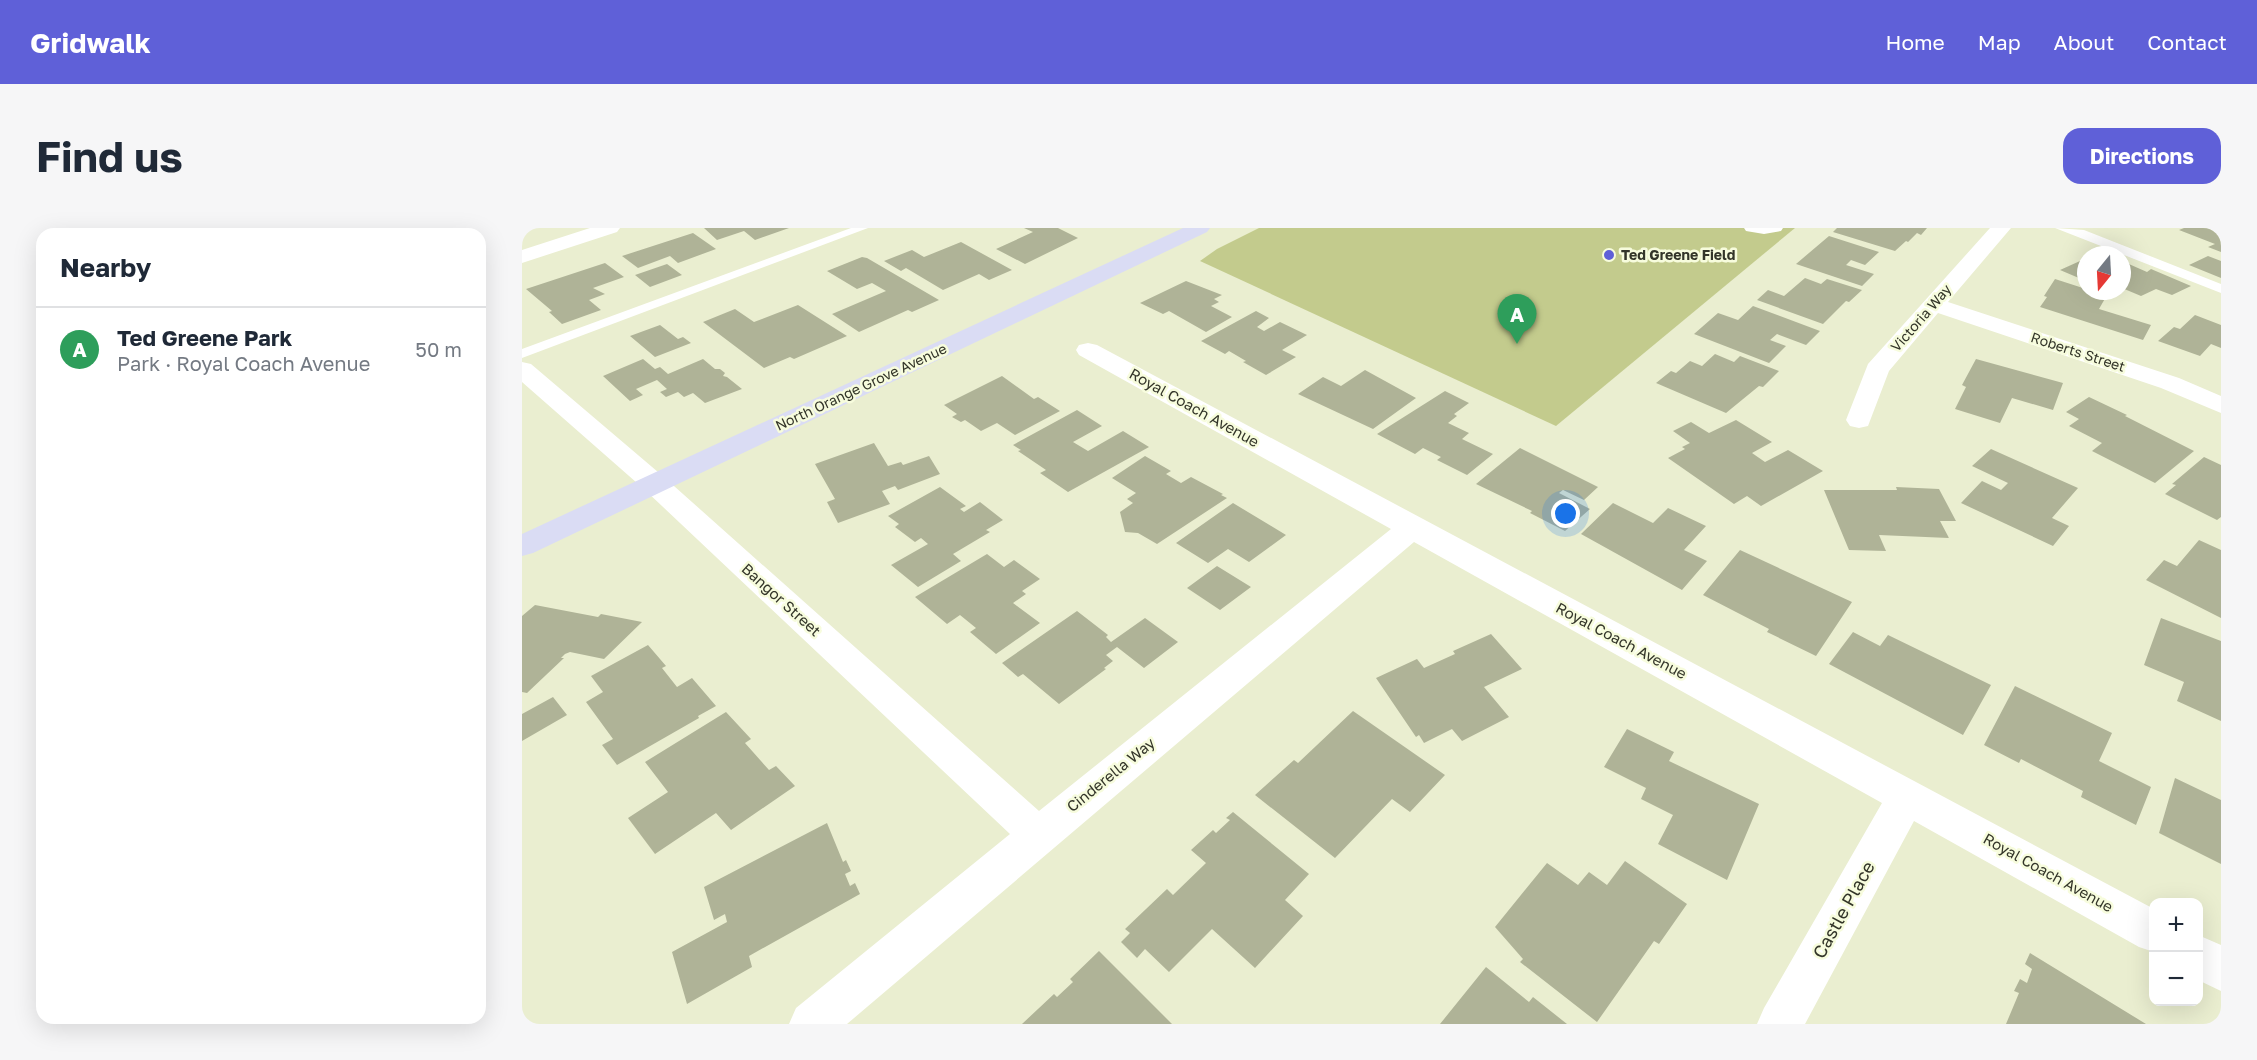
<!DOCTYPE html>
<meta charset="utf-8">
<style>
:root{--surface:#fff;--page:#f6f6f7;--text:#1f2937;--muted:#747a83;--line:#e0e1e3;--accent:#5f60d8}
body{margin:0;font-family:"Golos Text",sans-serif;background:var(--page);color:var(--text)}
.controls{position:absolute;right:18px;bottom:18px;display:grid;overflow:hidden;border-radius:12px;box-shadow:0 6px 24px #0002}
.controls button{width:54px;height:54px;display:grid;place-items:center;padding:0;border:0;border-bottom:2px solid var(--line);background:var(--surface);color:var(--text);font:30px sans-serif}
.compass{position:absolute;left:1555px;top:18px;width:54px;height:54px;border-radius:50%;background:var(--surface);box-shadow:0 6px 24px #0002;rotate:198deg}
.you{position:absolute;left:1044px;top:286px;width:21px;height:21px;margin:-15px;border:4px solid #fff;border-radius:50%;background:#1a73e8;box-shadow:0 0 0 9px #1a73e833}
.badge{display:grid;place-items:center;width:39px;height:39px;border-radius:50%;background:var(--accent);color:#fff;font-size:20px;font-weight:700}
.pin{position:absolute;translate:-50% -50px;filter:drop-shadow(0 2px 3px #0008)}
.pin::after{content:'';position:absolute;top:32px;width:21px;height:18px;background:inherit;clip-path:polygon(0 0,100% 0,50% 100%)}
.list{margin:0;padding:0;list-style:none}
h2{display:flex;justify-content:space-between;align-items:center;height:78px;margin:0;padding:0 24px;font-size:26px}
h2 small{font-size:20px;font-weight:400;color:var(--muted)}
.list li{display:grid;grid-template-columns:39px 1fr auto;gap:18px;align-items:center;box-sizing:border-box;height:84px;padding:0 24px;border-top:2px solid var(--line)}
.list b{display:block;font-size:22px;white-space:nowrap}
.list p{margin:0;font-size:20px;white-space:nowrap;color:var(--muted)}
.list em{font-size:20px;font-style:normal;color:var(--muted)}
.map{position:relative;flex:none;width:1699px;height:796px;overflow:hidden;border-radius:18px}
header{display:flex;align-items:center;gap:36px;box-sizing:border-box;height:84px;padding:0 30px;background:var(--accent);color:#fff}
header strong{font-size:28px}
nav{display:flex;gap:33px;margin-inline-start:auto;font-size:21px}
.intro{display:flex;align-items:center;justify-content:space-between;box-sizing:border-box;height:144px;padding:0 36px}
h1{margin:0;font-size:42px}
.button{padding:15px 27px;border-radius:18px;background:var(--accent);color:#fff;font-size:21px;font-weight:700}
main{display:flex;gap:36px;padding:0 36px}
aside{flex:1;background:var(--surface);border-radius:18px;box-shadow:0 6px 24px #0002}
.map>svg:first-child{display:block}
.green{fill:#c3cb8d}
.building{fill:#afb397}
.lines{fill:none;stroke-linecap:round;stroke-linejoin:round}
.service{fill:#fff;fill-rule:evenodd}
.minor{fill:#fff;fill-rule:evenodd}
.secondary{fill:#dadcf4;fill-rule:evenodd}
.poi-dot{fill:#5f60d8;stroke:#f7fcdd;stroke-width:2}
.labels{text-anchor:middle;stroke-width:5;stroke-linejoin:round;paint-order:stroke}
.far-poi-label{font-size:14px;font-weight:bold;fill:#333529;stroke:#f7fcdd;text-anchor:start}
.far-street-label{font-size:14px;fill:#333529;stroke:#f7fcdd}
.street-label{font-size:15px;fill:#333529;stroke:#f7fcdd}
.near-street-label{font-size:18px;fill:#333529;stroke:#f7fcdd}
</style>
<header>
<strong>Gridwalk</strong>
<nav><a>Home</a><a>Map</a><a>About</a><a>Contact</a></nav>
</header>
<div class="intro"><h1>Find us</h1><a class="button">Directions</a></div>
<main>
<aside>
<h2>Nearby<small></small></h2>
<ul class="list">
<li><span class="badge" style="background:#2e9e5b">A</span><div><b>Ted Greene Park</b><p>Park · Royal Coach Avenue</p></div><em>50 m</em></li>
</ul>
</aside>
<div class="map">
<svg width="1699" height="796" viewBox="0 0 1699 796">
<rect width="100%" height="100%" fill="#eaeed0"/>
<path class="green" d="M737,0h536l-239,198 -356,-165 17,-12z"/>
<path class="building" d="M182,0h85l-34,12 -11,-9 -27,9z
M502,0h34l20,10 -53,26 -29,-15 37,-17z
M1315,0h90l-6,7 -4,-2 -9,9 -2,-1 -11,10 -62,-19z
M1662,0h37v24l-13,-5 7,-3 -36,-14z
M171,5l23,16 -38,14 -8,-7 -32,12 -16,-12z
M1307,8l50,16 -14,13 -14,-5 -5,5 28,9 -12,12 -66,-22z
M439,14l51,28 -23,10 -10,-6 -36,16 -37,-22 -5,3 -17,-10 28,-11 12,7z
M1686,28l13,5v17l-32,-13z
M340,29l5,1 72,42 -27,12 -4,-2 -49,22 -27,-18 54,-23 -14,-8 -15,6 -30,-18z
M1558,33l6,2v18l-26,-11z
M1600,33l25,11 4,-3 40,17 -19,9 -16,-6 -15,7 -19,-8z
M83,35l19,14 -31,11 12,6 -16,6 12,10 -39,14 -13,-12 3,-1 -26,-22z
M145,36l15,11 -32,12 -15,-12z
M1283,50l16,6 6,-5 35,11 -13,12 -3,-1 -23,23 -66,-24 11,-10 16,6z
M1533,51l31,10v2l21,4 -8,14 52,16 -8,15 -103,-33 7,-10 -3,-1z
M664,53l36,14 -8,4 5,3 -8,4 21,11 -26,15 -37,-21 -6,3 -23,-11z
M276,77l49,31 -53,23 -4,-2 -26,11 -61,-46 32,-13 19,13z
M1231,78l67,25 -14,14 -29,-11 -7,6 16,6 -17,17 -75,-29 24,-21 20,7z
M734,83l13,7 -12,9 7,4 16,-9 27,13 -25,15 14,7 -30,18 -23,-13 3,-1 -17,-10 -4,3 -24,-13z
M1673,87l26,10v23l-10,-4 -11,12 -42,-15 16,-14 6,2z
M138,97l18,14 5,-2 8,6 -36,14 -25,-21z
M1193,126l19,8 6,-6 39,15 -16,16 -4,-1 -33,27 -70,-30 15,-12 5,2 14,-12 12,5z
M121,131l12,10 5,-2 8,7 35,-15 12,10h5l5,4 -2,3 4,1 15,12 -37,14 -12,-10 -9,4 -6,-5 -12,5 -6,-5 7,-3 -10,-9 -21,9 7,6 -13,6 -27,-25z
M1454,131l87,24 -10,27 -41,-12 -12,25 -45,-14 11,-22 -4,-2z
M843,142l51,28 -43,31 -75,-35 25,-17 18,9z
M480,148l32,23 4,-2 22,14 -45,24 -18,-12 -16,8 -16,-11 -4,2 -9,-5 5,-3 -13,-9z
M923,163l24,12 -15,11 3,2 -9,7 21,10 -7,6 31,15 -26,21 -30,-15 4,-3 -18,-9 -8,6 -38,-20z
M1567,169l38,18 -2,1 69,35 -39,32 -63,-32 10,-8 -33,-17 10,-7 -13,-7z
M555,182l25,16 -29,16 15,9 35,-20 26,16 -81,45 -28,-19 6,-3 -28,-19 3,-1 -8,-5z
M1214,192l36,22 -20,11 13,9 23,-12 35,21 -62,35 -14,-10 -13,8 -66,-46 17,-9 -3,-2 8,-4 -17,-12 18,-9 18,11z
M352,215l14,23 13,-4 2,3 26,-9 11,18 -42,16 -3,-4 -13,5 8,13 -52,19 -11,-21 8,-3 -20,-35z
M998,220l78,39 -14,13 -21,-10 -4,3 31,16 -25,22 -35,-18 2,-2 -56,-27z
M1469,221l87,39 -26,30 17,8 -16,20 -92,-43 21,-22 19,9 7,-7 -36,-17z
M623,228l26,15 -5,3 15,9 10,-6 32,17 -2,1 6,3 -70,46 -19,-11 -13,-1 -5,-20 13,-9 -6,-4 9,-6 -24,-15z
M1682,229l17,8v52l-4,3 -52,-26 11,-9 -4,-1z
M418,259l26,19 -6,3 4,3 16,-10 23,18 -17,10 4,2 -37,22 8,7 -43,26 -27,-22 37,-21 -7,-6 -6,4 -20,-15 4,-3 -11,-8z
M1374,259l43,2 17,32h-16l9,17 -70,-3 7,16 -37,-1 -25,-60h73z
M711,275l53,32 -37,27 -21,-13 -20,14 -32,-20z
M1091,275l40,20 15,-15 38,18 -22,24 23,11 -25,29 -101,-56z
M1677,312l22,10v68l-75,-38 18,-20 13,6z
M1218,322l112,52 -36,54 -49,-24 2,-3 -66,-34z
M465,326l17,13 10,-7 26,19 -18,12 4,3 -13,9 27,20 -44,31 -26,-22 6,-4 -16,-13 -13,9 -32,-27z
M695,338l34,21 -31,23 -33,-22z
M13,377l63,12 3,-3 41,8 -38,37 -34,-7 -5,2 -4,4h3l-37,35 -5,-1v-76z
M555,383l31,24 -2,2 5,5 34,-24 33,24 -34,26 -27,-21 -11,8 7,6 -9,7 2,1 -47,35 -36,-30 -5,3 -16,-14z
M1639,390l60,23v80l-44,-20 7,-19 -40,-17z
M1331,404l27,14 8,-11 103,50 -28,50 -134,-71z
M969,406l31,35 -38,18 25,30 -47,24 -10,-12 -28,14 -5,-8 -3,2 -40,-59 41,-19 7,9 31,-14 -2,-3z
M126,417l18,21 -4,2 15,19 15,-9 24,28 -18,10 1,2 -82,47 -15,-20 11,-6 -27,-37 17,-10 -12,-16z
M1493,458l97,47 -13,28 52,26 -15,38 -55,-28 2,-6 -62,-32 -2,4 -35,-18z
M31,469l14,18 -45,26v-27z
M831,483l92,64 -35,37 -18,-13 -57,59 -80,-63 39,-35 4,3z
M204,484l25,27 -6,4 24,27 7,-4 19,20 -64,44 -15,-17 -61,41 -27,-36 40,-26 -23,-30z
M1105,501l47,23 -5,9 90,43 -32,76 -69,-36 15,-29 -32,-16 5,-11 -42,-21z
M1653,550l46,22v64l-62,-31z
M711,584l76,62 -24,26 18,16 -48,52 -43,-39 -43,43 -24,-23 -8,9 -16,-16 9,-9 -5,-4 42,-40 6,6 33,-32 -15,-13 22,-20 3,3 14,-13 -4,-2z
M305,595l16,39 3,-2 5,11 -6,3 5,12 5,-3 5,11 -111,62 3,11 -65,37 -15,-52 55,-30 -2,-8 -11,6 -10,-33z
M1103,633l62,43 -28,40 -5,-3 -57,81 -77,-60 3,-3 -28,-32 52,-64 31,22 11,-13 18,13z
M577,723l73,73h-150l32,-30 3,3 16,-15 -3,-3z
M1508,725l116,71h-140l13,-31 -5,-2 6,-12 7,4 5,-14 -7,-5z
M964,739l43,35 4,-5 34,27h-127z"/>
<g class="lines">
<path class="service" d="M329,0h17l-346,130v-9z
M1222,0h39l-2,3 -17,3 -18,-3z
M1533,0l29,2 137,54v9z"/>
<path class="minor" d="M68,0h30l-3,4 -95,31v-13z
M1468,0h21l-63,74 231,76 42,18v17l-60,-25 -223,-75 -49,58 -21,55 -9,2 -9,-2 -4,-6 22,-56z
M566,115l9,2 1057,564v43l-15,-5 -225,-126 -109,203h-48l7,-16 118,-205 -468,-261 -567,482h-58l7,-16 214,-174 -365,-344 -123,-108v-20l9,2 134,114 374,333 352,-282 -312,-174 -3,-5 3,-5z
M1676,707l23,10v46l-23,-11z"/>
<path class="secondary" d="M661,0h27l-3,4 -674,321 -11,3v-22z"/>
</g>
<circle class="poi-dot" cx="1087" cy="27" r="6"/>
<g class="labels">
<g class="far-poi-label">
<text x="1099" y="32">Ted Greene Field</text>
</g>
<g class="far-street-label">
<text transform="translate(1399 90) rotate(-49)" y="5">Victoria Way</text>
<text transform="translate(1556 124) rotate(18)" y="5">Roberts Street</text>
<text transform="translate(339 159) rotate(-25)" y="5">North Orange Grove Avenue</text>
</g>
<g class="street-label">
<text transform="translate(672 180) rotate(29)" y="5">Royal Coach Avenue</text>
<text transform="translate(259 372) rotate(42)" y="5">Bangor Street</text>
<text transform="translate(1099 413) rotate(28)" y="5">Royal Coach Avenue</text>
<text transform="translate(589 547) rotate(-39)" y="5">Cinderella Way</text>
<text transform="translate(1526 645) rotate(29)" y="5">Royal Coach Avenue</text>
</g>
<g class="near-street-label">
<text transform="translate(1322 682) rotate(-61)" y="6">Castle Place</text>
</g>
</g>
</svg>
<div class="controls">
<button>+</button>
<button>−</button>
</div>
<svg class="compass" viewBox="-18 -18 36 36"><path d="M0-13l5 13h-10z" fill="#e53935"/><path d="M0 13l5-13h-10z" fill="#747a83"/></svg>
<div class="you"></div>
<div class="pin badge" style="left:995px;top:116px;background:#2e9e5b">A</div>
</div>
</main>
